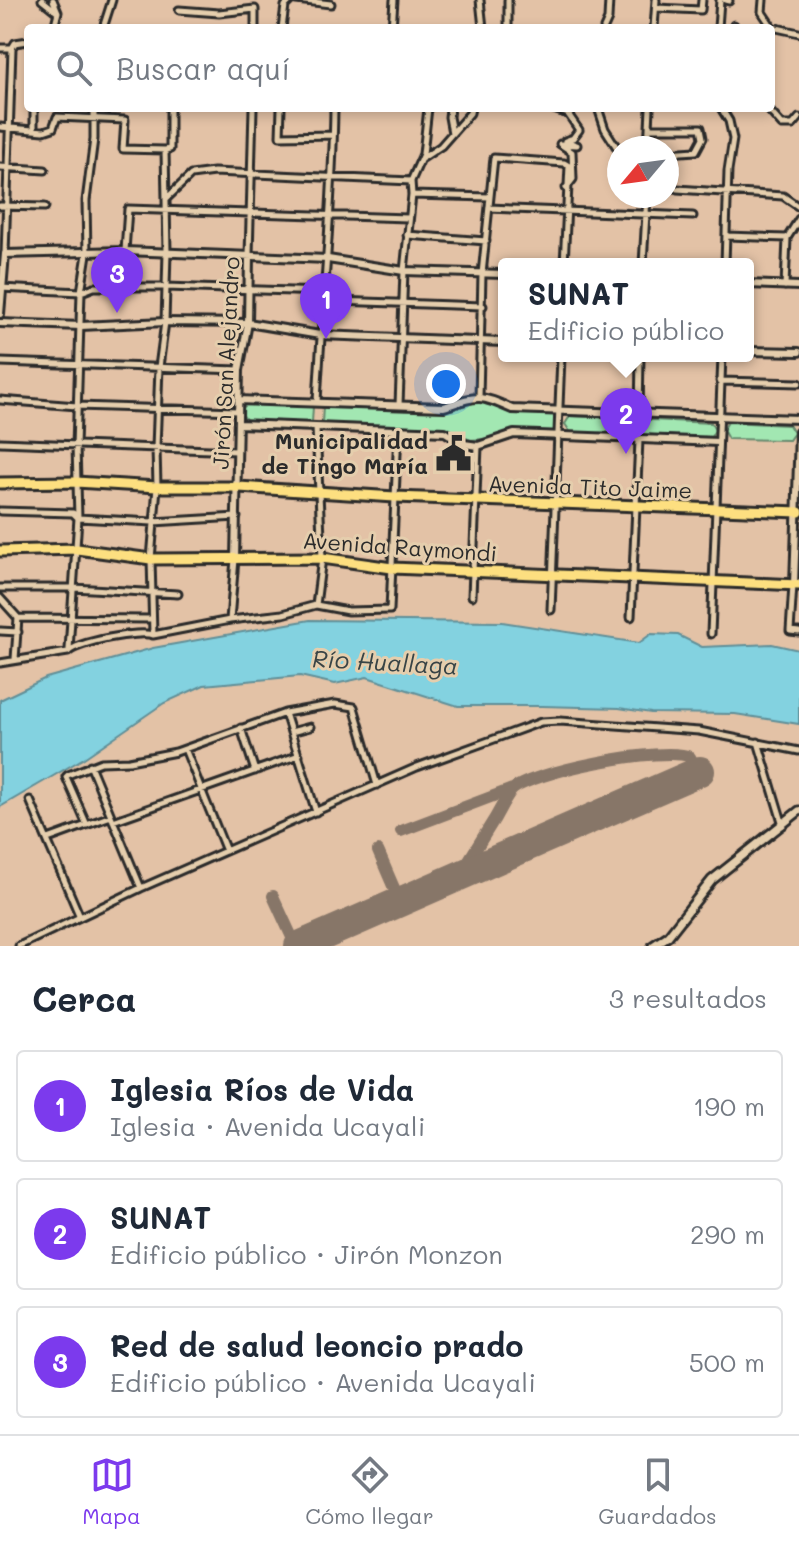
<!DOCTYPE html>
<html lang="es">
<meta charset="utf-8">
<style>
:root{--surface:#fff;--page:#f6f6f7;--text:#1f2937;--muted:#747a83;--line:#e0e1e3;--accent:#7c3aed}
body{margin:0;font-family:Mali,sans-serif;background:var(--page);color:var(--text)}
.compass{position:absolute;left:607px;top:136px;width:72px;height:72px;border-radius:50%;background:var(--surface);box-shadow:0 4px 12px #0003;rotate:241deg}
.you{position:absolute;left:446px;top:384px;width:28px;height:28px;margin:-20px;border:6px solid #fff;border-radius:50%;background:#1a73e8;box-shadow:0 0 0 12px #1a73e833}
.badge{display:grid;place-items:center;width:52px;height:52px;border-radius:50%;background:var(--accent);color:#fff;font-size:26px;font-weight:700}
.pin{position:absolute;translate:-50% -66px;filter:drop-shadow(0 2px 4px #0008)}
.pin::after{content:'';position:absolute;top:42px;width:28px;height:24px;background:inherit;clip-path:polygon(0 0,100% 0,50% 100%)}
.popup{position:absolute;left:498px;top:258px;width:256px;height:104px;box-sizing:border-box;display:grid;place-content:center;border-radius:8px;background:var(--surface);filter:drop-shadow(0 2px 6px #0005);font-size:26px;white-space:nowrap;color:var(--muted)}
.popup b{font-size:30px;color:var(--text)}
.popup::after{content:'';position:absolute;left:50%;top:100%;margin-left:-16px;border:16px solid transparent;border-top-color:var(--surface)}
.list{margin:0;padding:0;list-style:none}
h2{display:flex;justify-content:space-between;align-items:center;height:104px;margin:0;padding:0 32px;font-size:34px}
h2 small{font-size:26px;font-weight:400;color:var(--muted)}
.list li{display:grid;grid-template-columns:52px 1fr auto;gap:24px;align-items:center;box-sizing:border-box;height:112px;margin:0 16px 16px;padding:0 16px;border:2px solid var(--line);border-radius:8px}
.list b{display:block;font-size:30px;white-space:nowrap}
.list p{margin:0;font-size:26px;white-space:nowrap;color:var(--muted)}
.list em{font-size:26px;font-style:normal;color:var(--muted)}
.icon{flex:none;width:44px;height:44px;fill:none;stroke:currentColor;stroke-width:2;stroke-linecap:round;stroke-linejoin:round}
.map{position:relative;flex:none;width:799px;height:946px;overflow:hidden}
.search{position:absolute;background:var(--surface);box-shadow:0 4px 12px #0003;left:24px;right:24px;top:24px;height:88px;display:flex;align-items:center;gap:20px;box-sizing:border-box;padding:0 28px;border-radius:8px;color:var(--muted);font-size:30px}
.sheet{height:488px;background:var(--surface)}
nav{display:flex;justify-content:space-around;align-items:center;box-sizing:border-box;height:112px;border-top:2px solid var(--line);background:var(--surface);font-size:22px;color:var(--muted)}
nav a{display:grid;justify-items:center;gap:4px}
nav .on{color:var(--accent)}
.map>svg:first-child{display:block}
.green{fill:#a2e7b2;stroke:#66896e;stroke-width:2}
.water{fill:#83d2e0;stroke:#608f98;stroke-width:2}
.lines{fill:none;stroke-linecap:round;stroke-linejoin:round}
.taxiway{stroke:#877668;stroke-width:12}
.runway{stroke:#877668;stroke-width:30}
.minor-casing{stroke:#2b2b2b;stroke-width:11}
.tertiary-casing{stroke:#2b2b2b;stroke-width:12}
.secondary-casing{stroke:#2b2b2b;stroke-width:13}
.trunk-casing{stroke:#2b2b2b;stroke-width:15}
.minor{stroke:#e5cead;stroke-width:5}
.tertiary{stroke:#e5cead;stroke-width:6}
.secondary{stroke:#e5cead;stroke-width:7}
.trunk{stroke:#fddf80;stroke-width:9}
.labels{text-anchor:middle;stroke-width:6;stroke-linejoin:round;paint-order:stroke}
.street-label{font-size:22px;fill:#2b2b2b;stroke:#e5cead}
.poi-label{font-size:22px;font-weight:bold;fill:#2b2b2b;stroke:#e5cead;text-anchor:end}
.water-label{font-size:24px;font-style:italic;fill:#384446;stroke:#e5cead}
</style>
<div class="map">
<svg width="799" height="946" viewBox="0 0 799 946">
<rect width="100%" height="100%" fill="#e3c2a6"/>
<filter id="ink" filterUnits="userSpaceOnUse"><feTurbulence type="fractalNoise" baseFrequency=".0125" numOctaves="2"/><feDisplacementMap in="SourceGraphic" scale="16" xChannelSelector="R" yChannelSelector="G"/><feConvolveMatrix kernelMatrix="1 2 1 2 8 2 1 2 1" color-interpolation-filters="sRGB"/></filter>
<g filter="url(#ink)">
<path class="green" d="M480,401l10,2 18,9 46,3v17l-46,-1 -9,7 -29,2 -20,-10 -128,-6 1,-18 128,4z
M247,403l66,3 -1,17 -65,-2 -7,-10z
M570,416l141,7 4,7 -4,7 -140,-4 -6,-9z
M728,422l61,3 5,8 -5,7 -61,-1 -5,-9z"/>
<path class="water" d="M310,620l192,2 137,21 12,-9 27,1 24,12 70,-3 27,6v74l-64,-10 -84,-1 -32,-5 -77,-2h-84l-91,-29 -32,7 -35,-8 -96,9 -40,18 -80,55 -84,49v-107l46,-22 107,-30z"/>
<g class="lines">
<path class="taxiway" d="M401,831l111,-42
M378,851l22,51
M459,876c12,-19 24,-39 36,-58 5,-9 10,-19 16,-27 17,-19 155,-46 179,-34l4,9 -4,9
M273,896l23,50"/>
<path class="runway" d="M299,946l401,-175"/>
<defs>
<path id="minor" d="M42,0l15,12
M53,0l5,12 -4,16
M296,0l35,4
M480,0l3,28
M508,0v28
M725,0l4,1
M763,0l-1,12 10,15 27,6
M656,8l45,2 1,-10
M179,10l40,3 36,-4v19
M103,28l9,-28
M282,28l3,-22 6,-6
M392,28l2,-28
M604,28l4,-9 1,-19
M654,28l2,-28
M718,28l2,-28
M734,28v-3
M0,48h12l3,-5 13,-2
M281,108l-1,28 53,-1
M450,108l-1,9 3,16
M551,108l17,6 11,16 -6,8 -8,3 12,4 -17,-1 12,8 1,27 -7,9
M598,108l7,21 14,22
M721,108l8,13 4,18 -5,32 -3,93
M767,108l15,17h11l6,-7
M0,127l44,4 9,-3 4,-11 68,3 -2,29 42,1
M649,128h52l2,10 -7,13 -29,2
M34,129v-21
M648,148l2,-40
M423,158l18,-12 29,-33 1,-5
M619,159l-4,15 4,-1
M0,167l45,3
M677,189l106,7 16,11
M412,195l78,2
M166,199l25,-24 23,-3 197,9
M0,206l45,1
M489,208l204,8
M407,235l79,6
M726,236l61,2
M125,251l3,-42 280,9
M5,254l7,-206
M249,256l4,-148
M643,264l4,-68
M785,286l2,-48 12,-19
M0,288l81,4 13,-5h72l158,5 12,9 147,5
M0,362l239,8
M720,381l79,2
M479,397l3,-123 12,-116 70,5 5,3 -5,98
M0,400l77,6 161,5
M317,402c5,-98 16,-196 17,-294
M399,405l5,-134 8,-76 -1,-14 12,-27 5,-46
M639,415l1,-59
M316,428l6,130 -6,47
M0,442l237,9
M0,511l73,2 5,5 75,4 84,-5
M793,585l-3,46 9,1
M0,588h74l104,6
M472,596l6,-150
M0,598l18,20 -3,41
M551,610l10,-254
M631,617l8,-177
M18,618l134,1
M230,620l5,-61
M0,631l18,1
M153,634l-2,-75 6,-72 -1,-39 3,-81 6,-45 2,-70 -2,-102 5,-1v-41
M711,634l11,-278
M69,649l9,-131 -2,-72 5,-154 6,-38 -1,-53 8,-62v-31
M0,663l68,-11c9,-10 72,-22 85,-17l77,-15 53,-6 33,-9 32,6 42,-1 8,-179
M285,713l31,99
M241,728l14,43
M291,732l19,-5
M758,742l25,83
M185,749l41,102
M90,765l51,123
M30,800l50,117
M113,821l186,-66
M87,825l-21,-48 2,-2 33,-13 28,-1 47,-9 109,-39 50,-9 19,3 23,78
M48,839l63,-23
M19,946l122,-58 276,-121 124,-45 19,-1 139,10 100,20"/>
<path id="tertiary" d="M748,284l51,2
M0,314l5,-60 120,-3 203,8 76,12 100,3
M0,323l81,3 84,-4 83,1 72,12 184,7
M748,351l51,1
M238,400l206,7c35,-12 34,-13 68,2l287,10
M238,424l207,8 19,12 14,2 36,-12 204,8
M235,558l4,-188 9,-47 1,-67
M794,585l5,-153"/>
<path id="secondary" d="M653,946l15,-10 44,-56 87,-69"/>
<path id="trunk" d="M0,483l76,-1 81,5h82l156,10 404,15
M0,551l77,-2 74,10 171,-1 70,10 407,17"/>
</defs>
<use href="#minor" class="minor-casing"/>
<use href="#tertiary" class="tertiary-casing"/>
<use href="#secondary" class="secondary-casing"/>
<use href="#trunk" class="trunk-casing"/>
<use href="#minor" class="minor"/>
<use href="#tertiary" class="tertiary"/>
<use href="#secondary" class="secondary"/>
<use href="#trunk" class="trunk"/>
</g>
</g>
<defs>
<symbol id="civic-bare" viewBox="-9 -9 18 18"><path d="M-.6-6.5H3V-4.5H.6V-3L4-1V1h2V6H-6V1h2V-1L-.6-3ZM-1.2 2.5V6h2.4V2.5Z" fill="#2b2b2b" stroke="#e5cead" stroke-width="2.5" paint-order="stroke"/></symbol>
</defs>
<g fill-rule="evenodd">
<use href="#civic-bare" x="428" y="428" width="51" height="51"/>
</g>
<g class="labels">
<g class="street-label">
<text transform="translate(226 363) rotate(-87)" y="8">Jirón San Alejandro</text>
<text transform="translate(590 487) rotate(2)" y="8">Avenida Tito Jaime</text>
<text transform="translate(400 547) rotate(4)" y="8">Avenida Raymondi</text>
</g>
<g class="poi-label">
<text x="428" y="449">Municipalidad<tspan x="428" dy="25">de Tingo María</tspan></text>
</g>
<g class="water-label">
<text transform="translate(385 663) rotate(3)" y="8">Río Huallaga</text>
</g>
</g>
</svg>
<svg class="compass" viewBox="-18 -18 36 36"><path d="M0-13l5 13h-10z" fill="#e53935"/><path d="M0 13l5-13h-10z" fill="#747a83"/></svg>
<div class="you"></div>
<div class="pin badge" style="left:326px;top:339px">1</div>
<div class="pin badge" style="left:626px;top:454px">2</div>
<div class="popup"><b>SUNAT</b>Edificio público</div>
<div class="pin badge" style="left:117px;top:313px">3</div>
<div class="search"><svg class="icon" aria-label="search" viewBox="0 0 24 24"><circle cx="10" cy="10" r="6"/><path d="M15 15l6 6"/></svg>Buscar aquí</div>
</div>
<section class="sheet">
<h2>Cerca<small>3 resultados</small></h2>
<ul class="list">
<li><span class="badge">1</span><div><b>Iglesia Ríos de Vida</b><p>Iglesia · Avenida Ucayali</p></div><em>190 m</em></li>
<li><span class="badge">2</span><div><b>SUNAT</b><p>Edificio público · Jirón Monzon</p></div><em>290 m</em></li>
<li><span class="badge">3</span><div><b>Red de salud leoncio prado</b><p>Edificio público · Avenida Ucayali</p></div><em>500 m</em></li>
</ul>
</section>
<nav>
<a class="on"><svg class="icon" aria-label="map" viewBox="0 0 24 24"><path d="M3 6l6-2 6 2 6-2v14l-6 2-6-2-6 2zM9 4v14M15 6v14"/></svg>Mapa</a>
<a><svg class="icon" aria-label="directions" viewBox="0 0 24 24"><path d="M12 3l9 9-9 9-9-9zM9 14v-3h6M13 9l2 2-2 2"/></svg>Cómo llegar</a>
<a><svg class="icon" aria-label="saved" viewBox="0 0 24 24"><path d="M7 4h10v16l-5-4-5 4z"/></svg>Guardados</a>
</nav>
